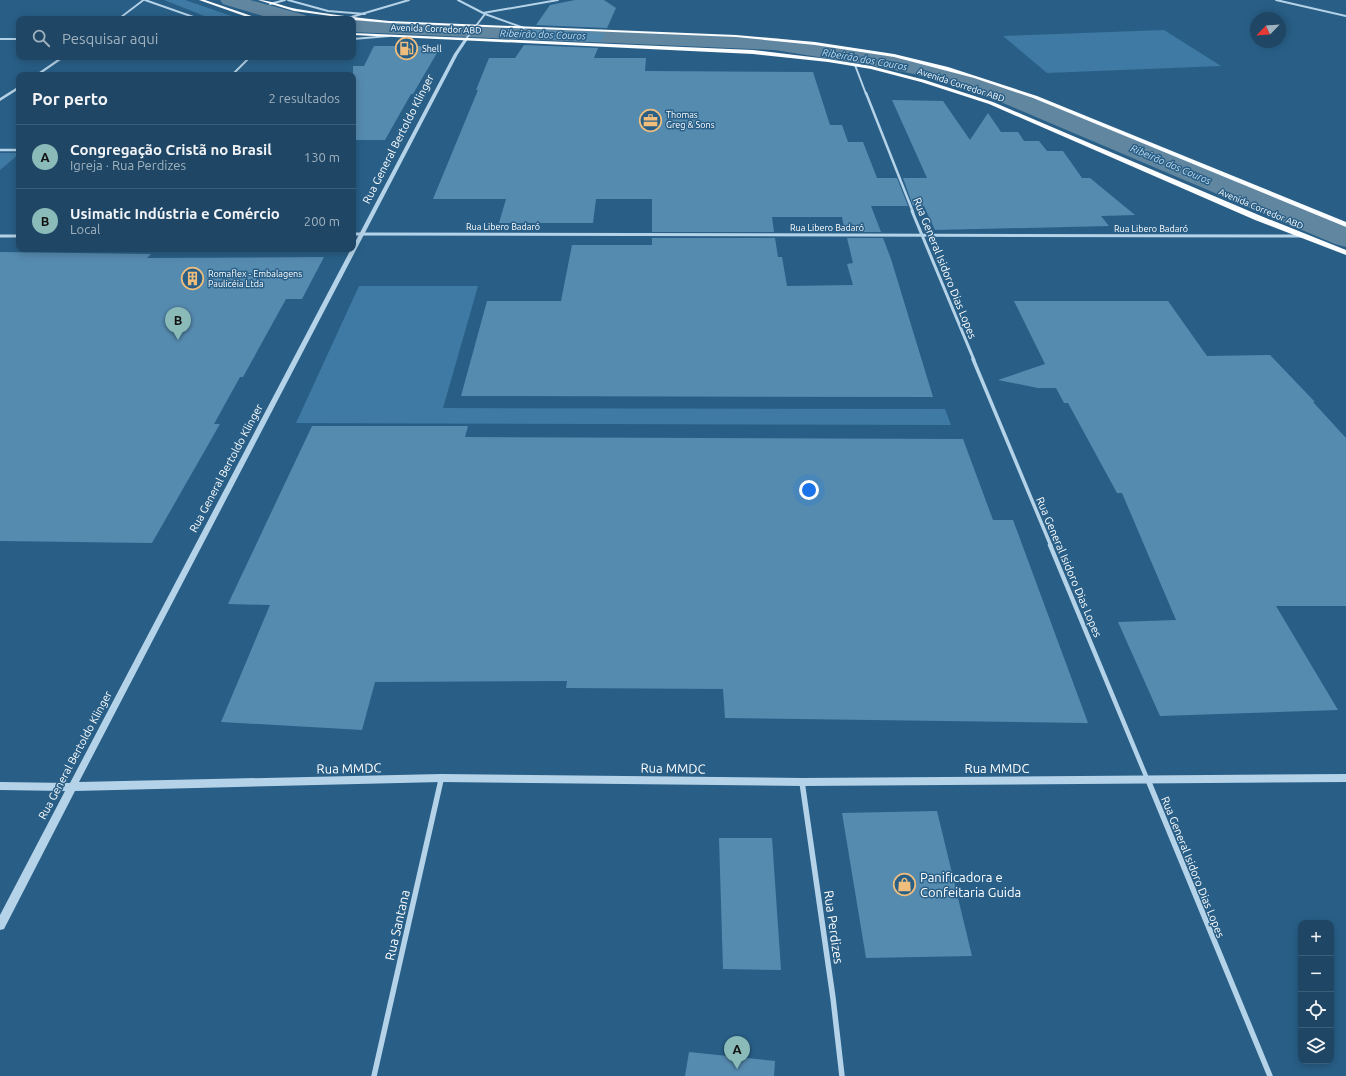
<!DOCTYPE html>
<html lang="pt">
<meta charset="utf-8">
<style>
:root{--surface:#1f4765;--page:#274e6b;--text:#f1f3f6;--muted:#a1b2bf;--line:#3c5f79;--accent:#8bbbb9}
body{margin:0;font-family:Ubuntu,sans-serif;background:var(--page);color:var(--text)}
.controls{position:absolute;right:12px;bottom:12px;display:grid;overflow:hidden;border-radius:8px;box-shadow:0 2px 10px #0003}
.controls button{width:36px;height:36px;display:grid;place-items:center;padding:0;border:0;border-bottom:1px solid var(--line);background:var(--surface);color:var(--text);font:20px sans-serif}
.compass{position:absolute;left:1250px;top:12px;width:36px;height:36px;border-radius:50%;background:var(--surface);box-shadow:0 2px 10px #0003;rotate:245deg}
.you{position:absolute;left:809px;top:490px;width:14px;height:14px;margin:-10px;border:3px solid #fff;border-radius:50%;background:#1a73e8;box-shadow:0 0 0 6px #1a73e833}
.badge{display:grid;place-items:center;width:26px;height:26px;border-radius:50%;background:var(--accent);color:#111;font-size:13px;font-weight:700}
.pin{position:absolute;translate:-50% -33px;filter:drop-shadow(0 1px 2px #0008)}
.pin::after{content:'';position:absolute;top:21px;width:14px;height:12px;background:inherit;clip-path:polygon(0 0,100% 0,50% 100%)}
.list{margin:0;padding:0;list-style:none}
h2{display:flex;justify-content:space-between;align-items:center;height:52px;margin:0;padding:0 16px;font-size:17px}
h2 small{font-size:13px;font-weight:400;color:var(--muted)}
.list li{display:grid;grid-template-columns:26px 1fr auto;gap:12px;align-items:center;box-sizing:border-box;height:64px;padding:0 16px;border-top:1px solid var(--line)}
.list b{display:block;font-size:15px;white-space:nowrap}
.list p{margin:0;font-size:13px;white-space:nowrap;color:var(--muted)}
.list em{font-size:13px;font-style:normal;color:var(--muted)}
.icon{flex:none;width:22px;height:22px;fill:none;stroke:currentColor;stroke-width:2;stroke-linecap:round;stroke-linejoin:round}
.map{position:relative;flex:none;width:1346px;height:1076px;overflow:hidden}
.search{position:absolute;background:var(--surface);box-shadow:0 2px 10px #0003;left:16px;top:16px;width:340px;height:44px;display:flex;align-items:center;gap:10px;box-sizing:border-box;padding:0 14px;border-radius:8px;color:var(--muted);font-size:15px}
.panel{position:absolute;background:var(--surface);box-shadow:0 2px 10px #0003;left:16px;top:72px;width:340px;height:180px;border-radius:8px}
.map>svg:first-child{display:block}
.green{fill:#3e7aa3}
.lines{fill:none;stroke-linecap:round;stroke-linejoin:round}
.river{fill:#6186a0;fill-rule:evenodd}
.building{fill:#568bb0}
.minor-far5{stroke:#b5d3e8;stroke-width:2}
.minor-far4{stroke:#b5d3e8;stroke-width:2.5}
.minor-far3{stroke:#b5d3e8;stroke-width:3}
.minor-far2{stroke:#b5d3e8;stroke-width:3.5}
.minor-far1{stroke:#b5d3e8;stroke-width:4.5}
.minor{stroke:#b5d3e8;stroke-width:5.5}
.tertiary{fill:#b5d3e8;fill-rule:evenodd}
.trunk{fill:#fbfdfe;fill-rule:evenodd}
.labels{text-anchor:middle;stroke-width:3;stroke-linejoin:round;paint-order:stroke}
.far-street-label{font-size:9px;fill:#fff;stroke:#295f87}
.far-poi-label{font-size:9px;fill:#fff;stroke:#295f87;text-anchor:start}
.far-water-label{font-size:10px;font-style:italic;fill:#c0dcef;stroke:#295f87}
.street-label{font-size:11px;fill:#fff;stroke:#295f87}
.near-street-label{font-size:13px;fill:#fff;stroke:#295f87}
.near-poi-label{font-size:13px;fill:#fff;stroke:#295f87;text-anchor:start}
</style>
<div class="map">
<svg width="1346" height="1076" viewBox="0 0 1346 1076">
<rect width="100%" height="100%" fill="#295f87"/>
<path class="green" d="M164,0h21l55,19h-28z
M1164,30l57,36 -174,7 -44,-37z
M0,153h19v1l-19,16z
M359,286h119l-35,122 502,1 6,16 -655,-2z"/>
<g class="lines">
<path class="river" d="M220,0h30l55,15 3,4h-35l-50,-15z
M353,20l422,18 99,14 43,9 53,14 44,15 332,136v21l-11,-3 -339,-144 -42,-15 -40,-11 -40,-8 -99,-16 -422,-18z"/>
</g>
<path class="building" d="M575,0h29l12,8 -9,20 -71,-3 14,-20z
M533,30l72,3 -4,9 -74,-3z
M524,45l74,3 -4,10h52l-1,13 168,1 17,53h12l6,17h15l14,36h20l11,28h-37l10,26h-36l-3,-15h-70l2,15h-122v-33h-56l-3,24h-94l7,-24h-73l45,-109h-2l13,-32h26z
M374,46h67l-28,48h-2l-26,46h-32v-74h11z
M892,100l51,1 27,39 18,-27 13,19h17l6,9h15l8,10h16l19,27h8l45,37 -34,1 8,10 -174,4 -11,-24h-11l-10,-28h24z
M652,238h123l3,19h4l5,29 66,-1 -6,-21 6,-1 -6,-25h36l8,21 42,138 -472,-1 26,-95h74l11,-56h80z
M0,252l151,2 -4,4 177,-1 -22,42h-16l-43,78h-3l-26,47h6l-68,119 -152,-2z
M1014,301h154l39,55 63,-1 45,47h-2l33,36v168h-70l62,104 -178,6 -42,-94 58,-2 -54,-127h-5l-49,-90h-4l-8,-15h-18l-40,-8 47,-16z
M312,426h156l-3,11 498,2 30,81h20l75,203 -363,-5 -2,-29 -157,-1 1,-7 -192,1 -13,48 -141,-8 49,-117 -42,-1z
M937,811l35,145 -106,2 -24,-145z
M719,838h53l9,132 -58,-1z
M689,1052l86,9 -1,15h-89z"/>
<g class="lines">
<path class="minor-far5" d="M145,0l54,19
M288,0l40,11 37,3
M458,0l27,14 39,14
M1276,0l70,16
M270,4l15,-4
M483,13l75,-13
M348,18l61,-18
M0,39h19
M353,39l36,-3
M466,39l19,-25
M855,65l11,29
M232,75l18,-18"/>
<path class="minor-far4" d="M866,93l47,119
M0,150h19"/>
<path class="minor-far3" d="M912,211l62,149
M353,234l948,2
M0,236h19"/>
<path class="minor-far2" d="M973,359l78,187"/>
<path class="minor-far1" d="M1050,545l98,236
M440,781l1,-3"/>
<path class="minor" d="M1148,780l122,296
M802,782l31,216 9,78
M374,1076l67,-296"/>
<path class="tertiary" d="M142,0h3l-25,19h-3z
M465,38l3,1 -10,15 -379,728 362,-8 361,4 544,-4v8l-544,4 -361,-4 -366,9 -71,138 -4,1v-15l65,-124 -65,-1v-8l70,1 281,-534h2v-3l101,-192z
M61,57h4l-26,18h-4z
M19,86v3l-19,12v-3z"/>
<path class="trunk" d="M199,0h6l55,19h-7z
M258,0c13,0 26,7 39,9 30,5 61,9 92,12l347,14 79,7 79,12 54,13 89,29 309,126v5l-313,-129 -59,-20 -80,-21 -79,-12 -79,-8 -347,-14 -36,-3v-1l-59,-8z
M353,33l400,17 75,9 43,7 54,14 68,22 268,114 85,34v5l-91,-35 -266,-116 -68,-22 -50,-13 -43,-7 -75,-8 -400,-19z"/>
</g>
<defs>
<symbol id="fuel-ring" viewBox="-11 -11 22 22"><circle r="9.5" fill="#295f87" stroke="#efbd7c" stroke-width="1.5"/><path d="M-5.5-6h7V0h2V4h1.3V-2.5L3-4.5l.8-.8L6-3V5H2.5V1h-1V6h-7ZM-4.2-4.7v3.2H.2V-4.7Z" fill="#efbd7c"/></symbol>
<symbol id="office-ring" viewBox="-11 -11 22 22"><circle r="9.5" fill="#295f87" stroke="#efbd7c" stroke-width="1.5"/><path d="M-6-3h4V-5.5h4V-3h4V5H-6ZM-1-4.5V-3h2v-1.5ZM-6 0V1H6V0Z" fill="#efbd7c"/></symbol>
<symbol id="building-ring" viewBox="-11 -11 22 22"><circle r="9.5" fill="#295f87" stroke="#efbd7c" stroke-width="1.5"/><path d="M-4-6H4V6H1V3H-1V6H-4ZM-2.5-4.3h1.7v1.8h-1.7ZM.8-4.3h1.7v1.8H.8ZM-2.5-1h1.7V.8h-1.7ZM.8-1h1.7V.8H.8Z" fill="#efbd7c"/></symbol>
<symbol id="shop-ring" viewBox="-11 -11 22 22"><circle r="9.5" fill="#295f87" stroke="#efbd7c" stroke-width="1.5"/><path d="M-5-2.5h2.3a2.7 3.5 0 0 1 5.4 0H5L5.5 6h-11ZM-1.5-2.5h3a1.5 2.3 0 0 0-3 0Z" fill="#efbd7c"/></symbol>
</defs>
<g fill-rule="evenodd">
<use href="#fuel-ring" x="394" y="36" width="25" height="25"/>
<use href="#office-ring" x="638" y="108" width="25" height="25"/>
<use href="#building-ring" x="180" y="266" width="25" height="25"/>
<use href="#shop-ring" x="892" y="872" width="25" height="25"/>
</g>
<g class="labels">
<g class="far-street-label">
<text transform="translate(436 29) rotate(2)" y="3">Avenida Corredor ABD</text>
<text transform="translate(961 85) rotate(18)" y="3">Avenida Corredor ABD</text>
<text transform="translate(1261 209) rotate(23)" y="3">Avenida Corredor ABD</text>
<text x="503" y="230">Rua Libero Badaró</text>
<text x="827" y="231">Rua Libero Badaró</text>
<text x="1151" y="232">Rua Libero Badaró</text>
</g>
<g class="far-poi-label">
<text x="422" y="52">Shell</text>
<text x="666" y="118">Thomas<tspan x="666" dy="10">Greg &amp; Sons</tspan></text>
<text x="208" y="277">Romaflex - Embalagens<tspan x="208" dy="10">Paulicéia Ltda</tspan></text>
</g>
<g class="far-water-label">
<text transform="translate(543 34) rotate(2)" y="4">Ribeirão dos Couros</text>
<text transform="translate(865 59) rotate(10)" y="4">Ribeirão dos Couros</text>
<text transform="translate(1171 164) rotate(23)" y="4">Ribeirão dos Couros</text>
</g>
<g class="street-label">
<text transform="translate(398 139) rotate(-63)" y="4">Rua General Bertoldo Klinger</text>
<text transform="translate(945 268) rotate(68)" y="4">Rua General Isidoro Dias Lopes</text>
<text transform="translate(226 468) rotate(-62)" y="4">Rua General Bertoldo Klinger</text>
<text transform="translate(1069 567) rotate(67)" y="4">Rua General Isidoro Dias Lopes</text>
<text transform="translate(75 755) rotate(-62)" y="4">Rua General Bertoldo Klinger</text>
<text transform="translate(1193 867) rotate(68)" y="4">Rua General Isidoro Dias Lopes</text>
</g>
<g class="near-street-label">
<text transform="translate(349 768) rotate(-1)" y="5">Rua MMDC</text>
<text transform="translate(673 768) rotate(1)" y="5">Rua MMDC</text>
<text x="997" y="773">Rua MMDC</text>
<text transform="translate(397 925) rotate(-77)" y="5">Rua Santana</text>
<text transform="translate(834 927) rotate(82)" y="5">Rua Perdizes</text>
</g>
<g class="near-poi-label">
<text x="920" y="882">Panificadora e<tspan x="920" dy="15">Confeitaria Guida</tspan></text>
</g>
</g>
</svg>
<div class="controls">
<button>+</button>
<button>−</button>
<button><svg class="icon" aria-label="locate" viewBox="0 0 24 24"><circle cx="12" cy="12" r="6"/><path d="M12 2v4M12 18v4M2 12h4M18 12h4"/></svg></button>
<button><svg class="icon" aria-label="layers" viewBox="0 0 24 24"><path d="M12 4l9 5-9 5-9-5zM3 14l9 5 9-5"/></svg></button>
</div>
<svg class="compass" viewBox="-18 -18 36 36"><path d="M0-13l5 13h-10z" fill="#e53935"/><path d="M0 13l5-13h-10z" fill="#a1b2bf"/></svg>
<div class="you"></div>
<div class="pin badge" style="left:737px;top:1069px">A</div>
<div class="pin badge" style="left:178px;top:340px">B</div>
<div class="search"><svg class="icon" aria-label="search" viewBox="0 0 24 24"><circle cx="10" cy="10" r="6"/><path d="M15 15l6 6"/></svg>Pesquisar aqui</div>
<section class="panel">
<h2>Por perto<small>2 resultados</small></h2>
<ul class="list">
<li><span class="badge">A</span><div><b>Congregação Cristã no Brasil</b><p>Igreja · Rua Perdizes</p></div><em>130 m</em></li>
<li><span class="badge">B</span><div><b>Usimatic Indústria e Comércio</b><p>Local</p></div><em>200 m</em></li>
</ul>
</section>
</div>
